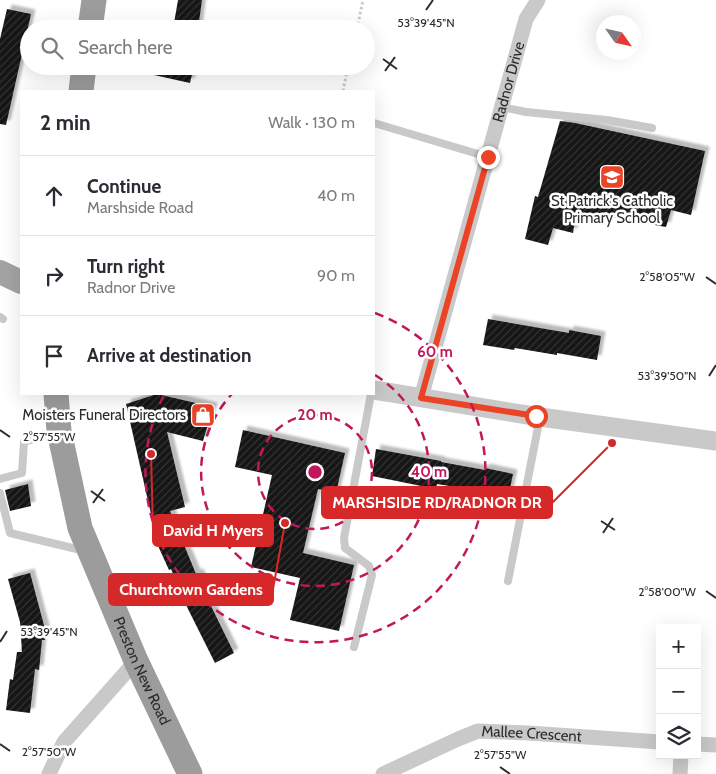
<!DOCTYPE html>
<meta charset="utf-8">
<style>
:root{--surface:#fff;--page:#f7f7f7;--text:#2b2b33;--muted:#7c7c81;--line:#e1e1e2}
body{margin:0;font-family:Cabin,sans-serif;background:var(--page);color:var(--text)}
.controls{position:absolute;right:15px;bottom:15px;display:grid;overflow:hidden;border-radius:0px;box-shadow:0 5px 20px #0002}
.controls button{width:45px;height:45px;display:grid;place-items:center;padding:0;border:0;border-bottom:1px solid var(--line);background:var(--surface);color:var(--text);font:25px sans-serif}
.compass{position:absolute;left:596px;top:15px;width:45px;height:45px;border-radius:50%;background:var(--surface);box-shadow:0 5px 20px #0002;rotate:124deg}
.stop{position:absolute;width:15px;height:15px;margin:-11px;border:4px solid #eb4326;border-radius:50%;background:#fff}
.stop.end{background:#eb4326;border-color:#fff;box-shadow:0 1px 5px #0008}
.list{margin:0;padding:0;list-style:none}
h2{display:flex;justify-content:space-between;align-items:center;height:65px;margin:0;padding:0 20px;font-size:21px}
h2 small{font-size:16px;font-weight:400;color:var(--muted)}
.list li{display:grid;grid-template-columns:32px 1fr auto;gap:15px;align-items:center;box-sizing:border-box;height:80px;padding:0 20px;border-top:1px solid var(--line)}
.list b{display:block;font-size:19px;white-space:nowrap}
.list p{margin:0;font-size:16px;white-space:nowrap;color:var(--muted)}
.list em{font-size:16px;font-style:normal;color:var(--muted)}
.icon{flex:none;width:28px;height:28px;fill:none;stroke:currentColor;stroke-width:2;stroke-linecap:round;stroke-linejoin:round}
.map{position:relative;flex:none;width:716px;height:774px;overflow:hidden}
.search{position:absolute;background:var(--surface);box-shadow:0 5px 20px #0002;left:20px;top:20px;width:355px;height:55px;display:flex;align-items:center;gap:12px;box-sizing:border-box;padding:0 18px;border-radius:28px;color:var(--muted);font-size:19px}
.panel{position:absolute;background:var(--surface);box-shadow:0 5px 20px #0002;left:20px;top:90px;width:355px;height:305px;border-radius:0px}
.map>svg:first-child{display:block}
.building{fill:url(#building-hatch);filter:url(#shadow)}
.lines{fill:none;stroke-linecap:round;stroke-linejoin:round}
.path{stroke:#c9c9c9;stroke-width:3;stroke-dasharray:2.5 2.5;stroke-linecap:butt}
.service{stroke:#c9c9c9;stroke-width:8}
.minor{stroke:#c9c9c9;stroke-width:15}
.tertiary{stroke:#c9c9c9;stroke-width:19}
.primary{stroke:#a4a4a4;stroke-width:24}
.trunk{stroke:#9c9c9c;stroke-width:25}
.route{stroke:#eb4326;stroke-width:6}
.ticks{fill:none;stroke:#2c2c2c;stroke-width:2}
.ring{fill:none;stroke:#c2185b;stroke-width:2.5;stroke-dasharray:9 6}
.labels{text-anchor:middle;stroke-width:5;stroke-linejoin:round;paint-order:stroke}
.street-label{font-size:15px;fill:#2c2c2c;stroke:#fff}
.poi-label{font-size:15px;fill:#2c2c2c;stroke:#fff}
.ticks-label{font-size:12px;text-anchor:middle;fill:#2c2c2c;stroke:#fff;stroke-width:5;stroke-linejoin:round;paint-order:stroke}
.centre{fill:#c2185b;stroke:#fff;stroke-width:2.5}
.ring-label{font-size:15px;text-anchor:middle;font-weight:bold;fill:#c2185b;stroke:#fff;stroke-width:5;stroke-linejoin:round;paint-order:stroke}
.leader{fill:none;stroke:#d62828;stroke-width:2}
.callout-dot{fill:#d62828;stroke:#fff;stroke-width:2}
.callout{fill:#d62828;stroke:#d62828;stroke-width:2}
.callout-label{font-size:16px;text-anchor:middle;font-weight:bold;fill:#fff}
</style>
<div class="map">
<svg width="716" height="774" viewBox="0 0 716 774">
<defs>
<pattern id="building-hatch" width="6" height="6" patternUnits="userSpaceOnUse" patternTransform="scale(1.25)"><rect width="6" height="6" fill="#131313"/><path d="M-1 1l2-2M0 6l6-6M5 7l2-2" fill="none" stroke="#363636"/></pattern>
<filter id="shadow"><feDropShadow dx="4.5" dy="-4.5" stdDeviation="1" flood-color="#0004"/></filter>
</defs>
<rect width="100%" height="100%" fill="#fff"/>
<path class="building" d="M178,0h24l-4,29h-25z
M7,9l24,5 -25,111 -6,-1v-85z
M146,66h48l-4,17 -45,-10z
M560,121l15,2 130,28 -14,64 -20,-5 -5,17 -77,-14 -3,10 -11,-2 -2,12 -20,-5 -5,17 -23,-6 10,-43 3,1z
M488,319l81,14v-3l32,6 -4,24 -40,-7v2l-42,-7 -1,2 -31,-5z
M157,394l56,13 -10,34 -36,-9 18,75 -15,4 26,63 3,-1 13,30 -2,1 24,49 -19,10 -28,-56 -16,-38 -2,1 -15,-33 2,-1 -30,-132z
M243,430l102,23 -9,40 -18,-4 -15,64 51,12 -15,66 -49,-11 10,-42 -49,-11 21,-92 -37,-8z
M376,449l65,12v1l44,8v-2l28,6 -8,38 -22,-4 4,-16 -50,-8 -1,5 -64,-13z
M28,484l3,22 -21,5 -5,-21z
M30,573l15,56v11h-3l-3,30 -4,-1 -5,44 -24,-3 4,-31 3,1 4,-28h5l-2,-30 -12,-43z"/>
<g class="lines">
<path class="path" d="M357,29l6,-29
M343,91l5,-25"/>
<path class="service" d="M502,107l24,5 81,8 45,8
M374,123l114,34
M0,317l3,2
M0,479l22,-6 2,-31 33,-10
M0,493l10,40 75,18
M508,581l32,-164
M354,647l18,-72 -3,-9 -24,-18 -1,-10 27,-144"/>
<g class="minor">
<path id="s1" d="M421,398l105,-379 12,-19"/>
<path d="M697,744l19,1"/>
<path d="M49,774l15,-32 72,-81"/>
<path id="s2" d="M383,774l75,-35 20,-8 50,2 132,9"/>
<path d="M680,774l1,-19"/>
</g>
<path class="tertiary" d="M374,390l166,27 176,24"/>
<path class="primary" d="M0,272l21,10"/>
<g class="trunk">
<path d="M90,29l4,-29"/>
<path d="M81,91l3,-25"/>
<path id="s3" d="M56,394l3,37 21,97 56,133 54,113"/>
</g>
</g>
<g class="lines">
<path class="route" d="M488,157l-67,241 115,18"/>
</g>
<path class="ticks" d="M426,10l7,-10M383,59l14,10M385,71l10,-14M706,277l10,7M709,376l7,-11M0,430l10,7M91,491l14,10M93,503l10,-14M601,521l14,9M603,533l10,-15M706,591l10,7M0,642l7,-11M0,744l10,7M500,767l10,7"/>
<g class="ring">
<circle cx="315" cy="472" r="57"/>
<path d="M375 375A114 114 0 1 1 232 394"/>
<path d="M375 313A170 170 0 1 1 164 395"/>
</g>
<defs>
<symbol id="school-square" viewBox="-11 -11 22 22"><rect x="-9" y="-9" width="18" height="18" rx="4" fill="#eb4326" stroke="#fff"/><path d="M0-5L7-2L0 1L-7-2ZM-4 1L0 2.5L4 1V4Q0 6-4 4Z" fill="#fff"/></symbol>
<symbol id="shop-square" viewBox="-11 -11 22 22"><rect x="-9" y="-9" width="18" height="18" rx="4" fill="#eb4326" stroke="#fff"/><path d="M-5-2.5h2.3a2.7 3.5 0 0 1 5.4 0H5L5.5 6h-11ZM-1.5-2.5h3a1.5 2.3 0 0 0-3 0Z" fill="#fff"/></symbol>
</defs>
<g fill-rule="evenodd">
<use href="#school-square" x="598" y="163" width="28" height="28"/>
<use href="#shop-square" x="189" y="401" width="28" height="28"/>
</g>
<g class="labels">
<g class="street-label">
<text dy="5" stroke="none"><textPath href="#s1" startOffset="328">Radnor Drive</textPath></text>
<text dy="5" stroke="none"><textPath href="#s3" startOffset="292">Preston New Road</textPath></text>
<text dy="5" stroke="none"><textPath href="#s2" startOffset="158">Mallee Crescent</textPath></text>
</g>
<g class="poi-label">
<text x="612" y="206">St Patrick's Catholic<tspan x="612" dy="17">Primary School</tspan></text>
<text x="186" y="420" text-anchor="end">Moisters Funeral Directors</text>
</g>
</g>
<g class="ticks-label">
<text x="426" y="27">53°39'45"N</text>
<text x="667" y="281">2°58'05"W</text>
<text x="667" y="380">53°39'50"N</text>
<text x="49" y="441">2°57'55"W</text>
<text x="667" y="596">2°58'00"W</text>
<text x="49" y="636">53°39'45"N</text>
<text x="49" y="756">2°57'50"W</text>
<text x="500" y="759">2°57'55"W</text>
</g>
<circle cx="315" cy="472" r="8" class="centre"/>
<g class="ring-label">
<text x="435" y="357">60 m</text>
<text x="315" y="420">20 m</text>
<text x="429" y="477">40 m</text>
</g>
<path class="leader" d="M612 443L552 503M151 454L153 530M285 523L273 589"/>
<g class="callout-dot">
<circle cx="612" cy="443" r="5"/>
<circle cx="151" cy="454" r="5"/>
<circle cx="285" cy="523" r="5"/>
</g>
<g class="callout">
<rect x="322" y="487" width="230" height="31" rx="5"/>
<rect x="153" y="515" width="120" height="31" rx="5"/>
<rect x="109" y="574" width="164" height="31" rx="5"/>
</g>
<g class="callout-label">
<text x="437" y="508">MARSHSIDE RD/RADNOR DR</text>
<text x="213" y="536">David H Myers</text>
<text x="191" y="595">Churchtown Gardens</text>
</g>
</svg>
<div class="controls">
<button>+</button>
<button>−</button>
<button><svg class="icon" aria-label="layers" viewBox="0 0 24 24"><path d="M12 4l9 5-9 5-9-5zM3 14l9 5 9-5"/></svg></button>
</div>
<svg class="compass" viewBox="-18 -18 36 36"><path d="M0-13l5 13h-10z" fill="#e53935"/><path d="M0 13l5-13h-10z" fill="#7c7c81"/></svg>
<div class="stop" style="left:536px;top:416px"></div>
<div class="stop end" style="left:488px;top:157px"></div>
<div class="search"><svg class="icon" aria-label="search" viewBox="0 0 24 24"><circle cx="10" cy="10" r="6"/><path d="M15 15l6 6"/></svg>Search here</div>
<section class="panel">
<h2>2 min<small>Walk · 130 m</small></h2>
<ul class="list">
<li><svg class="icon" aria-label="ahead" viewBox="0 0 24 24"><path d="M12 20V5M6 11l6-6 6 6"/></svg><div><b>Continue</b><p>Marshside Road</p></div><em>40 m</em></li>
<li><svg class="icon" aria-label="right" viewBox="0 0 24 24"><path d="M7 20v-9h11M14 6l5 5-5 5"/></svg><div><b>Turn right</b><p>Radnor Drive</p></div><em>90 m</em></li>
<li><svg class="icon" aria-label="arrive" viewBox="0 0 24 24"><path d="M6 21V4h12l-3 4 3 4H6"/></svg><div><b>Arrive at destination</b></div></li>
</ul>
</section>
</div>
